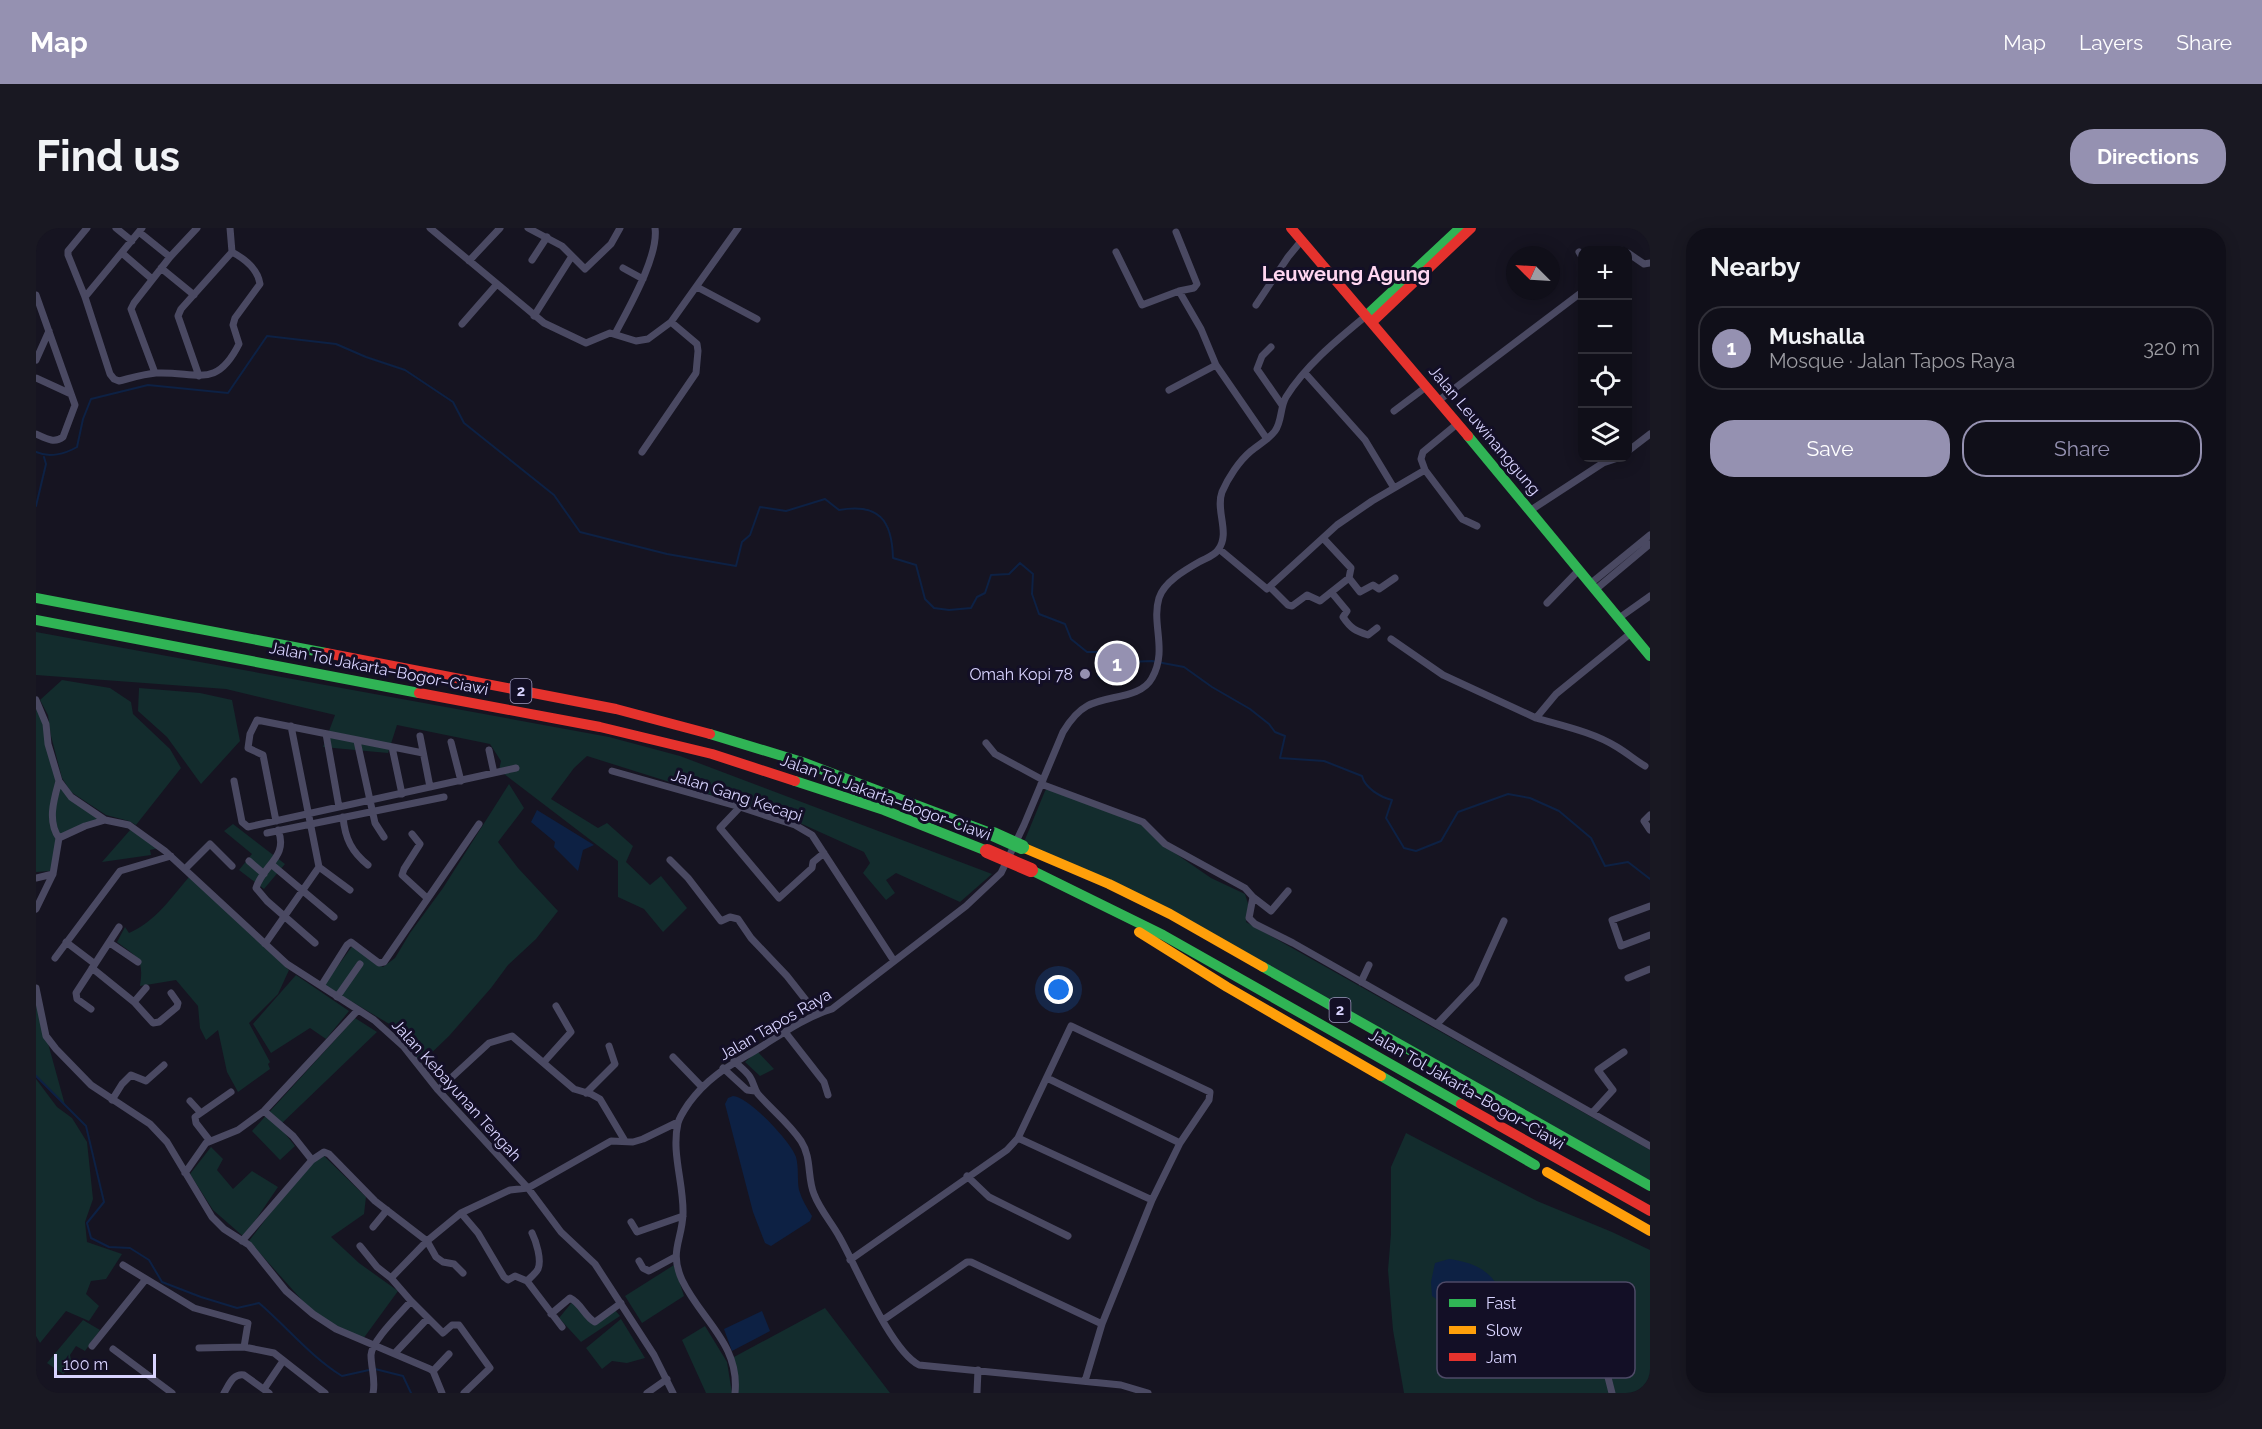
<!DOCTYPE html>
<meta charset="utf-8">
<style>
:root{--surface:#100f19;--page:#191822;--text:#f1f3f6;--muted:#9c9ca2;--line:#302f38;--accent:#9591b1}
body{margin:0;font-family:Raleway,sans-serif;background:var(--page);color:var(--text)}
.controls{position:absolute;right:18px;top:18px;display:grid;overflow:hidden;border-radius:12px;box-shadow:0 3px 15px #0003}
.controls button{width:54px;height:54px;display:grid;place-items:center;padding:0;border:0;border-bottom:2px solid var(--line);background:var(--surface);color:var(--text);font:30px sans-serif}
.compass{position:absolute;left:1470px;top:18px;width:54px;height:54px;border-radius:50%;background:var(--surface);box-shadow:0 3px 15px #0003;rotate:294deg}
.scale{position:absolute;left:18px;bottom:15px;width:102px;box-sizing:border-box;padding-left:6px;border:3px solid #d9d4ff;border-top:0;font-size:16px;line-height:21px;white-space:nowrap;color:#d9d4ff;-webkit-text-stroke:4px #130f26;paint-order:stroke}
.you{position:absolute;left:1023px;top:762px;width:21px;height:21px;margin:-15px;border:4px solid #fff;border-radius:50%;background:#1a73e8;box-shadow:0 0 0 9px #1a73e833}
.badge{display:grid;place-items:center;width:39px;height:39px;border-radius:50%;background:var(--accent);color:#fff;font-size:20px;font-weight:700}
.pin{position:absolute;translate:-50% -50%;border:3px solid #fff;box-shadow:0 2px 6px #0006}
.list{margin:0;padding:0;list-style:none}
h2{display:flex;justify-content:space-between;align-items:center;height:78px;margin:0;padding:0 24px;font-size:26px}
h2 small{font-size:20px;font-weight:400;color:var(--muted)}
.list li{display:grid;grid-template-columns:39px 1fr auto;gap:18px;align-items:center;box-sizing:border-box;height:84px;margin:0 12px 12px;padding:0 12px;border:2px solid var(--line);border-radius:24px}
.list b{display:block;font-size:22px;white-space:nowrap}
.list p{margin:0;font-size:20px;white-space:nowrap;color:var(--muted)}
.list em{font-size:20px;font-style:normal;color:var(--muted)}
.actions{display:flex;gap:12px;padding:18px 24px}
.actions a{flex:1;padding:14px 0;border:2px solid var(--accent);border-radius:24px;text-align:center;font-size:21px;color:var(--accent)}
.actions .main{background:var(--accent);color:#fff}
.icon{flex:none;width:33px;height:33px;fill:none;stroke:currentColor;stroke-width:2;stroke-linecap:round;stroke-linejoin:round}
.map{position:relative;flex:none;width:1614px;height:1165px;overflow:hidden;border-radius:24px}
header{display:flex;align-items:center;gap:36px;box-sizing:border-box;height:84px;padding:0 30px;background:var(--accent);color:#fff}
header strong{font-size:28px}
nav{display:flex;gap:33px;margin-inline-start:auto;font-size:21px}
.intro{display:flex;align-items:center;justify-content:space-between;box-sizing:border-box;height:144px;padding:0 36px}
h1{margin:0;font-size:42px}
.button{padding:15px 27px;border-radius:24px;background:var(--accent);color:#fff;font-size:21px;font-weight:700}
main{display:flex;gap:36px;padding:0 36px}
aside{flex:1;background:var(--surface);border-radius:24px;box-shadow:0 3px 15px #0003}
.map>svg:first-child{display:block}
.green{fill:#132c2d}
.water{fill:#0d2144}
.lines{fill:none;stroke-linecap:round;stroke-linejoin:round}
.stream{stroke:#0d2144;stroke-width:2}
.street{stroke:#4a4962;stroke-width:7}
.fast{stroke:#30b455;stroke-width:10}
.slow{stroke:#ff9f0a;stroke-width:10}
.jam{stroke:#e5322d;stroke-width:10}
.fast-bridge{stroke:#30b455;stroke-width:14}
.jam-bridge{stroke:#e5322d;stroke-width:14}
.poi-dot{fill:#9591b1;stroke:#130f26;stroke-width:2}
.labels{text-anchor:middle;stroke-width:6;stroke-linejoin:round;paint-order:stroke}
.shield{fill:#130f26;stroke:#9e99be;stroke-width:1.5}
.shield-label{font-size:15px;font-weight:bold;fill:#d9d4ff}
.street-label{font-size:16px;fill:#d9d4ff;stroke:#130f26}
.poi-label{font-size:16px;fill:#d9d4ff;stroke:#130f26;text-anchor:end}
.quarter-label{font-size:20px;font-weight:bold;fill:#ffd6f0;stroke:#130f26}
.key{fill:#130f26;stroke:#4e4a67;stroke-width:1.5}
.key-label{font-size:16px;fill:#d9d4ff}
</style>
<header>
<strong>Map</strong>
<nav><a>Map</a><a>Layers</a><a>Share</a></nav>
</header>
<div class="intro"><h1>Find us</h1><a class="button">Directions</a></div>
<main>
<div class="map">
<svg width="1614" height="1165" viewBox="0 0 1614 1165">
<rect width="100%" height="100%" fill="#161421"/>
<path class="green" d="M0,404l573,105 71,19 312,118 -32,28 -64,-29 -10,7 9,13 -9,7 -23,-27 7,-10 -6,-11 -73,-33h-4l-200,-63 -13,12 -23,31 47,29 9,-5 26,23 -7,16 24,23 11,-9 26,32 -24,24 -19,-23 -26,-12v-36l-119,-91 2,-9 -11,-17 -93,-19 -9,28 -65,-6 12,-32 -109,-26 -190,-14z
M26,452l48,8 21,14 2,12 37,35 11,19 -45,57 -7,-4 -23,-6 -35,-23 -9,-14 -11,-42 -3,-21 -8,-15z
M103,460l61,5 32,7 8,41 -39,43 -34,-47 -29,-26z
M0,472l24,81 11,16 34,23 -46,18 -6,36 -4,1 1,-4 -14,1z
M473,556l15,24 -26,34 20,26 40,43 -22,28 -28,26 -17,23 -42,48 -28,27 -30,-38 -67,-40 29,-40 30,22 12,-9 15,-25 33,-45z
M1012,560l94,35 19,20 21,15 29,20 34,16 4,13 -3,15 404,228v36l-480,-272 -146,-72 21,-51z
M197,596l52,40 -21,25 -25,-19 13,-16 -28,-23z
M95,601l28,19 -9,2 1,5 -49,7z
M153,649l100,93 -11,24 -29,29 21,39 -2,2 2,5 -32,23 -11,-20 -9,-42 -12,10 -6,-12 -2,-22 -22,-26 -36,6c4,-28 -2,-28 -23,-44l8,-15 4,6c26,-11 42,-35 60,-56z
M260,747l53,36 -23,28 -16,-11 -39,25 -18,-29z
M0,760l7,37 22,80 -29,-29z
M319,790l22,14 -98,94 16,20 -15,14 -28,-29z
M721,823l17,18 -14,7 -15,-14z
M0,851l21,28 15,11 15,24 6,57 -8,23 2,20 35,12 -16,25 -15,2 -5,13 13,12 -10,15 -23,-10 -26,32 -4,-7z
M1370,905l131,68 75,31 38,18v143h-246l-11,-63 -5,-60 3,-36v-67z
M175,919l12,12 -6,11 16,19 19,-18 26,16 -34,50 -31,-27 -23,-36z
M286,926l44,43 -2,17 -33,23 28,26 39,28 -35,48 -35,-18 -19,-13 -60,-67 45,-59z
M638,1037l10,31 -42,27 -17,-27z
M537,1073l21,24 21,-15 5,6 -39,26 -22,-24z
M789,1080l65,85h-152l-4,-36z
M585,1091l24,39 -18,5 -15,-2 -10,8 -16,-21z
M47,1092l17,10 -15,21 -9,-5 -6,9 2,10 -9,9 -16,-11z
M669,1098l22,36 5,31h-26l-24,-53z"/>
<path class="water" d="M1067,440l12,2 -7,12h-3l-8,-6z
M501,582l57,35 -11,5 -5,21 -24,-24 1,-5 -24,-20z
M697,868c16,1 58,46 63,61 3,11 1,23 3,33 3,10 8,18 13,26l-2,5 -39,25 -6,-3 -12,-31 -28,-108 3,-6z
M1413,1031c21,3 39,9 50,29 5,9 6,21 11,31 4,8 11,16 8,26 -2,11 -14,21 -23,28v-15l-10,-11 -31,-13 -6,-8c3,-14 -6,-23 -16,-30l-1,-14 4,-19z
M726,1083l8,20 -38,20 -8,-22z"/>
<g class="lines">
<path class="stream" d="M0,224c13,6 29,2 41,-5l6,-28 8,-20 57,-14 80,8 39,-57 69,8 30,13 39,13 48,32 11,21 90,72 26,37 87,22 69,12 6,-24 8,-7 10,-28 26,4 39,-12 14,11c40,-7 53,10 54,48l23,7 9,34 9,9 15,2 22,-2 6,-11 8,-4 6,-18 18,-1 11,-11 13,11 -1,20 7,20 26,10 6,15 16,13h20l21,10 24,-1 32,6 28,20 38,22 19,15 6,8 10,4 -5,22 44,3 38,15c3,12 18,21 30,24l-6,18 18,30 12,3 25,-10 17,-29 50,-18 22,4 29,13 32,27 14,28 23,-4 22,17
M0,278l10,-42 -2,-7
M0,848l50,50 18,76 -17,21 4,15 18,9 21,1 19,12 13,22 39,15 36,11 22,-5c28,24 51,53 83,73l27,-6
M339,1141l28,7 8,17"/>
<path class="street" d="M51,0l-19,23v4l17,42 25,77 4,5 5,2c12,-3 25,-7 37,-8 41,-2 60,17 83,-29l-6,-19 2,-7 25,-34c-2,-14 -15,-25 -28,-32l-2,-24
M80,0l16,13
M394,0l114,95 42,20 24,-10 26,8 12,-2 23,-17 67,-94
M492,0l34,18 23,23 26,-25 9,-16
M103,4l31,25
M1140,4l21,52 -3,4 -15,3
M1584,22h1
M1080,24l26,53 37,-14 22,38 15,36 51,74
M1543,24l3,5
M86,25l30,26
M1592,25l16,11 6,-1
M496,32l15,-23
M433,33l31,-33
M125,40l33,27
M587,40l20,11
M661,59l60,32
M0,67l39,110 -12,32c-9,7 -18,1 -27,-3
M49,69l57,-69
M1220,77l32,-48 14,-17
M498,88l38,-60
M426,96l35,-40
M579,106c13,-25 44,-78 40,-106
M1235,119l-9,9 -5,13 25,36
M0,132l13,-29
M119,145l-24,-64 3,-6 36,-46 27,-29
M1269,145l60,67 29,48
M163,148l-21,-60 3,-7 51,-57
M0,150l35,16
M1133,162l47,-25
M1402,173l144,-109
M1358,183l32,-24
M1592,223l22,-17
M606,224l54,-79 2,-22 -1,-7 -26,-22
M1389,242l-4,-11 2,-7 34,-28
M1495,282l72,-47 15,-5
M1287,310l28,30 -2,10 11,14 13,-7 6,4 16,-11
M1183,321l48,40 70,-64 35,-24 53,-31 37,49 15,7
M1554,356l60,-49
M1234,359l18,18 4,1 15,-11 13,6 29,-23
M1559,362l55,-46
M1296,365l15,18 -4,6c8,12 13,14 25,18l9,-7
M1511,375l32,-33
M1583,390l31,-22
M1355,411l52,36 93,43 20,-24 75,-61
M0,472l10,24 2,20 11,37 12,16 34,23 24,5 36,26 122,113 87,56 30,27 34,43 90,98 33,44 34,32 59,91 19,38
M1500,490c27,8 57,14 81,29 10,6 18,13 28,19
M290,506l13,73
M384,508l10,51
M321,513l18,82 9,14
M415,514l10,39
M950,515l9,11 48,26
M356,519l10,47
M453,522l5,23
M576,543l128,36 55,18 17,10 82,126
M198,553l8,41 6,5 268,-59
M1005,556l102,38 22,22 80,44 8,9 -4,21 6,6 38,19 357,203
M704,579l-20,21 59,70 33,-30 1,-6 11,-9
M1614,587l-6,6 6,9
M307,589c2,22 9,35 25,48
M240,593l-13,-66 -15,-7 2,-14 7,-14 166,33
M242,602c11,27 -15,35 -22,58l11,13 48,42
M231,605l177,-36
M376,606l8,10 -16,25 -2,6 25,23
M23,610l26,-12 20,-6
M634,632l18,18 33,43 9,-4 8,2 13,19 36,38 29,37
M213,633l15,13
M235,636l63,53
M283,639l31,23
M149,641l25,-25 22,22
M0,650l17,-4
M1217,669l18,14 17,-20
M1614,678l-38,14 9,26 29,-11
M0,681l17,-35 6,-36c-12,-17 -5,-39 0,-57
M30,714l29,22
M74,715l28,19
M229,716l54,-77 -28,-141
M19,730l65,-87 51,-15
M56,740l42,34 19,21 6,-1 18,-15 1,-4 -7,-10
M1592,750l22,-9
M1325,754l8,-17
M285,758l26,-41 4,-3 28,21 5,-1 95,-138
M0,760l10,48 10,13 35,36 59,39 17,18 45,75 12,12 25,16 37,46 27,23 23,15 94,40 3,2 9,22
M301,769l23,-33
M98,774l12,-14
M55,781l-14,-10 -1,-6 43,-66
M1401,796l39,-41 28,-62
M749,804l39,50 4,13
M637,829l28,29
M698,833c5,5 12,10 16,16 4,6 4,12 8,17 14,16 31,29 43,47 11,17 6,36 13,53 6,16 18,29 26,44 17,30 50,112 79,127l202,20 27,8
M508,834l27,-30 -15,-26
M687,840l24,22 8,1
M1011,850l133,65
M402,862l51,-47 23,-7 62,53 17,5 9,5 25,42
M550,865l29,-29 -6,-18
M76,872l10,-16 9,-9 15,6 18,-16
M154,873l10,11
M228,883l29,25 19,24
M1556,885l21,-23 -15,-20 26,-18
M982,910l134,62
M174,913l-14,-18 -1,-6 36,-25
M149,945l21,-30 32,-13 26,-19 94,-101
M931,948l22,21 79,39
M425,985l17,20 26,44 4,3 7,-4 12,5 35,46
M595,994l6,10 46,-16
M337,999l14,-17
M206,1013l70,-81 12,-8 5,2 46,47 52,40 9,16 7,5 11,2 9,9
M324,1018l17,21 14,11
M814,1032l157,-110 11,-12 53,-112 139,66 -1,8 -29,43 -28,57 -50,124 -17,57
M603,1033l4,7 6,3 26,-14
M87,1037l71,43 54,15 -4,24
M491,1053c3,-3 9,-8 11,-12 4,-9 -2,-28 -6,-36
M375,1073l32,32 9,-8h7l31,43 -26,25
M515,1086l19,-16c11,5 15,19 25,24l26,-19
M847,1092l84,-58h4l131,62
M1561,1106l15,59
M56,1118l54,-67
M163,1120l45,-1 30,6 51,40
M77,1121l59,44
M359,1125l33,-35
M397,1143l16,-17
M228,1161l19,-28
M188,1165c5,-8 9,-20 20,-18l25,18
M337,1165c3,-13 -2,-25 -2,-38 1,-15 30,-42 40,-54l-20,-23 36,-37 34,-28 49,-23 18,-2 83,-47 22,1 10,-3 35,-17
M611,1165l20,-14
M699,1165c5,-49 -34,-73 -53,-113 -13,-29 0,-39 1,-66 1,-30 -12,-61 -5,-91 2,-7 7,-14 11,-20 22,-30 45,-39 75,-58 22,-14 42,-28 68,-36l134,-103 35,-33 23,-48 39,-93c6,-10 13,-20 24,-26 19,-11 54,-7 65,-28 16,-28 -1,-54 7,-80 5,-16 26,-28 40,-36 7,-4 15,-6 19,-12 13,-17 -3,-39 4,-58 6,-14 17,-31 29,-41 7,-6 18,-12 24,-20 7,-9 5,-24 11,-34 20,-32 51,-57 80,-81
M941,1165l1,-23"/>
<path class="fast" d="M1330,88l94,-88
M1432,208l182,220
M0,370l290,55
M0,392l383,73
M674,506l92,28 191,72
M759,553l89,29 103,41
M995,642l132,65 298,169
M1227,739l387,219
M1345,848l154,89"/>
<path class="slow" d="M986,619l87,37 61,30 93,53
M1103,704l88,55 154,89
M1511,944l103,59"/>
<path class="jam" d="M1255,0l177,208
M1336,94l99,-94
M290,425l290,56 94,25
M383,465l181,34 112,27 83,27
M1425,876l189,107"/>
<path class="fast-bridge" d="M957,606l29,13"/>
<path class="jam-bridge" d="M951,623l44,19"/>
</g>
<circle class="poi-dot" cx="1049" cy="446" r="6"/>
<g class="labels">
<g class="shield">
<rect x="474.5" y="451" width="21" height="24" rx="4.5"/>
<rect x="1293.5" y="770" width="21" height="24" rx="4.5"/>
</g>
<g class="shield-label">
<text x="485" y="468">2</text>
<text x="1304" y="787">2</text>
</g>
<g class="street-label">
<text transform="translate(1449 202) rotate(50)" y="6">Jalan Leuwinanggung</text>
<text transform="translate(343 440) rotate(11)" y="6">Jalan Tol Jakarta–Bogor–Ciawi</text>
<text transform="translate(701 567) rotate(18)" y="6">Jalan Gang Kecapi</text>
<text transform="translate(850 569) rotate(20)" y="6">Jalan Tol Jakarta–Bogor–Ciawi</text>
<text transform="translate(739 796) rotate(-30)" y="6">Jalan Tapos Raya</text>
<text transform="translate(1431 861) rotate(30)" y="6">Jalan Tol Jakarta–Bogor–Ciawi</text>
<text transform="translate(421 862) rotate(48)" y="6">Jalan Kebayunan Tengah</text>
</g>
<g class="poi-label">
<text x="1037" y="452">Omah Kopi 78</text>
</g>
<g class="quarter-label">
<text x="1310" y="53">Leuweung Agung</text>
</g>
</g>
<rect x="1401" y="1054" width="198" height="96" rx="9" class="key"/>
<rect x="1413" y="1071" width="27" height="8" fill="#30b455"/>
<rect x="1413" y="1098" width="27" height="8" fill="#ff9f0a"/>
<rect x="1413" y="1125" width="27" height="8" fill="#e5322d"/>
<g class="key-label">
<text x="1450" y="1081">Fast</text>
<text x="1450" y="1108">Slow</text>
<text x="1450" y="1135">Jam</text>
</g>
</svg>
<div class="controls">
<button>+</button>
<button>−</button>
<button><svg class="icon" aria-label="locate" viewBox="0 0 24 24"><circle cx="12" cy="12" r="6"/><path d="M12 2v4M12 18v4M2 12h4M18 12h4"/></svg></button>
<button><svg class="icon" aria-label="layers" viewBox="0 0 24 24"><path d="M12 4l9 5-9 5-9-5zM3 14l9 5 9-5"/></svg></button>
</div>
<svg class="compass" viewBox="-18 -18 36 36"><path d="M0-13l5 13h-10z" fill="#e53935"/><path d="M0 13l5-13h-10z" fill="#9c9ca2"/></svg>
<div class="scale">100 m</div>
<div class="you"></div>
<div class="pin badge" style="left:1081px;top:435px">1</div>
</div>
<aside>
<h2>Nearby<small></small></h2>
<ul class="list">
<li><span class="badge">1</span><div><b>Mushalla</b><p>Mosque · Jalan Tapos Raya</p></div><em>320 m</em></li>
</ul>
<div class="actions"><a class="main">Save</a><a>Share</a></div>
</aside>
</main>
